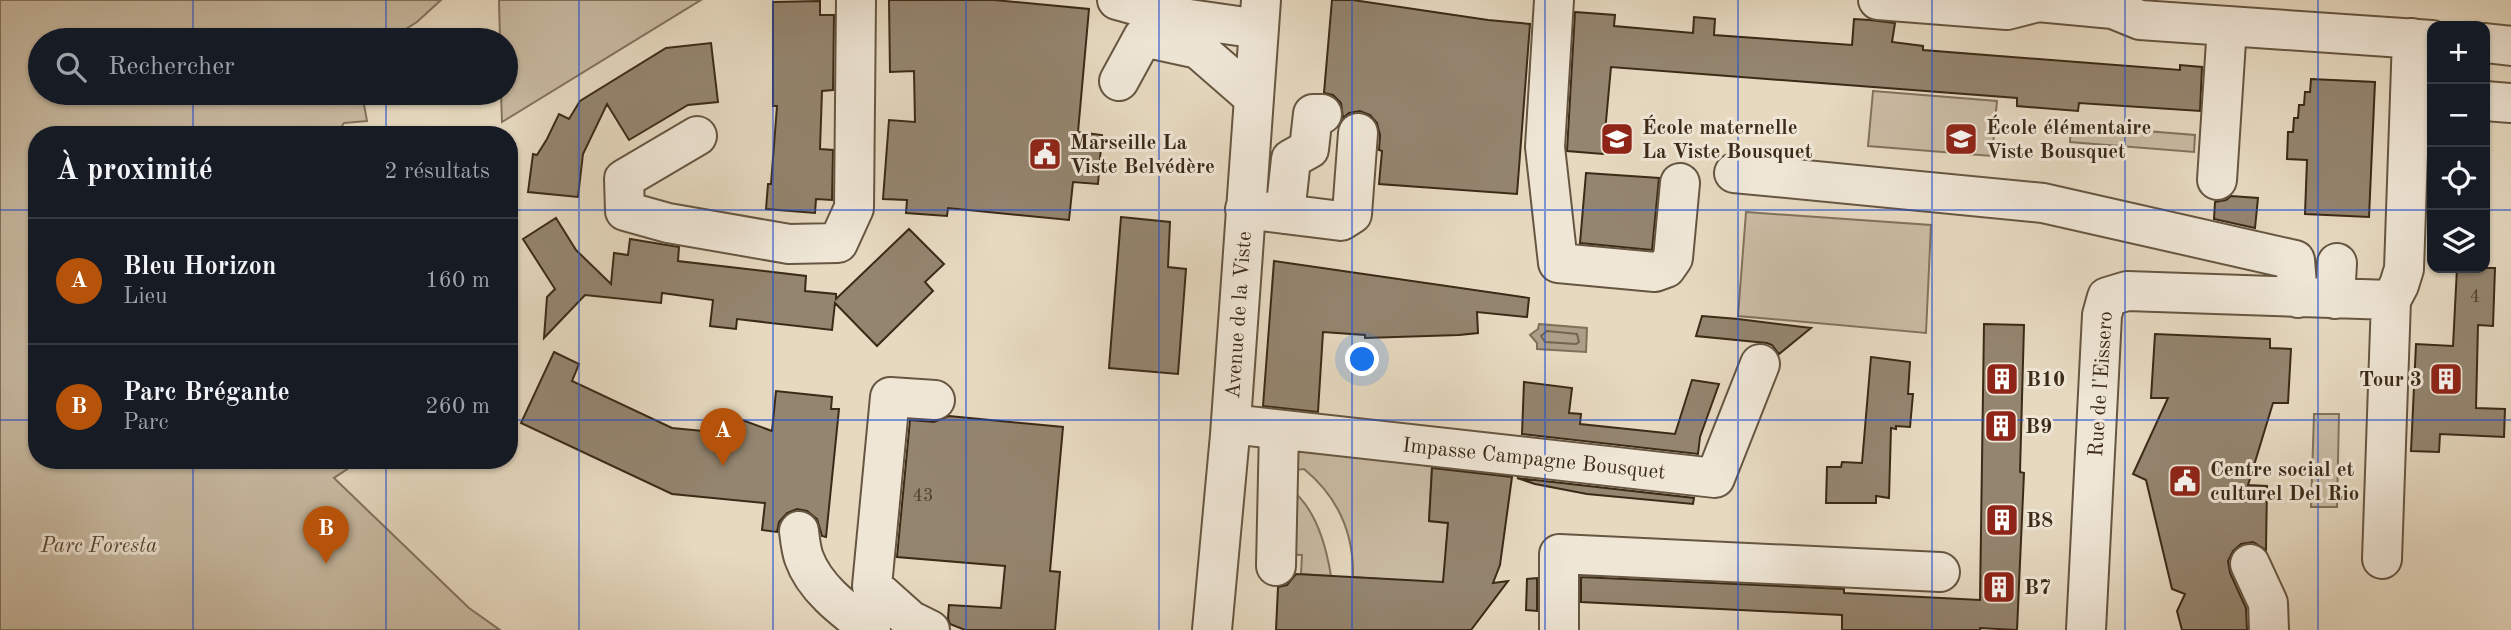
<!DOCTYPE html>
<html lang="fr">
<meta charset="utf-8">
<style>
:root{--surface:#171b24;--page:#20242c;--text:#f1f3f6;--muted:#9ea1a6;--line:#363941;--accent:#b45309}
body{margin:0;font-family:"Old Standard TT",serif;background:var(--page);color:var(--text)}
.controls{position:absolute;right:21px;top:21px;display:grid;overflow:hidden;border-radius:14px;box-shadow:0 2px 5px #0004}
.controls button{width:63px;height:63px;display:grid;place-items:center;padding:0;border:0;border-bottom:2px solid var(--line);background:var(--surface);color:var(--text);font:35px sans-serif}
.you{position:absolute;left:1363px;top:360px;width:24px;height:24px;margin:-18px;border:5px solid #fff;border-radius:50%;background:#1a73e8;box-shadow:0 0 0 10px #1a73e833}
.badge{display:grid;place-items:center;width:46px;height:46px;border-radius:50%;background:var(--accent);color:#fff;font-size:23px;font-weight:700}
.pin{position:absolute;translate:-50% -58px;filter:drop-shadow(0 2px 4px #0008)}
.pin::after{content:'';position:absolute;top:37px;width:24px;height:21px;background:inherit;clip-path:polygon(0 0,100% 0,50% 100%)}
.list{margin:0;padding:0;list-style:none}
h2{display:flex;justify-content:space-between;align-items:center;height:91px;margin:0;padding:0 28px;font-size:30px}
h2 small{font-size:23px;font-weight:400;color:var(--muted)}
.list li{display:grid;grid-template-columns:46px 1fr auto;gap:21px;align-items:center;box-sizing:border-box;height:126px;padding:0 28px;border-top:2px solid var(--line)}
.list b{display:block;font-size:26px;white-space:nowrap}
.list p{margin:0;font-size:23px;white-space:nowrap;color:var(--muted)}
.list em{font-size:23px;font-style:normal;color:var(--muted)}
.icon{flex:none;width:38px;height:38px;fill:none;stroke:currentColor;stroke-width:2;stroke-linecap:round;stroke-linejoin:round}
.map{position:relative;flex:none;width:2511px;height:630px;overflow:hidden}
.search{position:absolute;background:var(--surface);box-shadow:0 2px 5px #0004;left:28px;top:28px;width:490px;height:77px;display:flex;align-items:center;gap:18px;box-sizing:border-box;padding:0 24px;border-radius:38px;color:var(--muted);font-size:26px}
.panel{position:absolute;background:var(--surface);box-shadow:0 2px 5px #0004;left:28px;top:126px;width:490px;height:343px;border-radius:28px}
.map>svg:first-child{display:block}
.green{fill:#c9bba3;stroke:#82725d;stroke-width:2}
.water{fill:#ac9e87;stroke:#7f705a;stroke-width:2}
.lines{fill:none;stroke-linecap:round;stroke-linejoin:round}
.shore{stroke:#74644f;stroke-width:2}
.building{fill:#94856f;stroke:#3b2a17;stroke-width:2}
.minor-casing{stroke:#665641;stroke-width:42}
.minor{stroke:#efe6d6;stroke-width:38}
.grid{fill:none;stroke:#1d4ed8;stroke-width:2;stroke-opacity:0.55}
.labels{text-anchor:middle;stroke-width:6;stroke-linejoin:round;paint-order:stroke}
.number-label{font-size:18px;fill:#51412d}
.poi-label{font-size:21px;font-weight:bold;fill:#3b2a17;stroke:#efe6d6;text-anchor:start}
.street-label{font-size:21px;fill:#3b2a17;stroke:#efe6d6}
.park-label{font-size:21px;font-style:italic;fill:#574733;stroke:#efe6d6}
</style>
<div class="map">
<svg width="2511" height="630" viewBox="0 0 2511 630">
<rect width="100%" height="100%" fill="#e6d9c0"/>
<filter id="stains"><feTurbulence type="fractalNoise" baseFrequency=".00286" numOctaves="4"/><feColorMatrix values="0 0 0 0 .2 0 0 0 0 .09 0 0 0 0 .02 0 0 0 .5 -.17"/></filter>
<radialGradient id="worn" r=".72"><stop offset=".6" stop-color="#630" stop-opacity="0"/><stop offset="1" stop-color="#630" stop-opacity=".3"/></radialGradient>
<path class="green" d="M0,0h441l-24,22 -29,18h-348v53h322l5,28 -23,2 -8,12h-299v325h324l-27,18 135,130 31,22h-500z
M499,0h202l-199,122 -1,-29h5v-53h-6z
M1873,91l124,10 -5,55 -124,-10z
M2071,125l124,10 -1,17 -124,-10z
M1746,212l185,13 -5,108 -188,-17z
M2314,414h25l-2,93h-26z
M1288,450l144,15 -3,56 19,2 -7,107 -46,-50 -42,-3c1,-44 -15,-80 -49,-108l-8,1z
M1289,488c27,19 37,57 42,88l-30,-2 1,-19 -17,-1z"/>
<path class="water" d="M1539,324l48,4 -1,24 -49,-3v-6l-7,-8 8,-6z"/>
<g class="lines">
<path class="shore" d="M1547,331l30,3 2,8 -3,2 -31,-2 -4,-6z"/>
</g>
<path class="building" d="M889,0h105l95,9 -11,123 24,3 -4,49 -25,-2 -4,38 -121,-12 -1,8 -41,-3 1,-13 -24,-1 6,-79 26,2 -1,-51 -24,1z
M1332,0h21l135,20 42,4 -13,170 -138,-10 3,-33 -3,-1 1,-15 -3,-12 -7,-8 -10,-4 -11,2 -6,5 -2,-15 -8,-8 -9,-2z
M820,1v14h14l-1,75 -11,1 -2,58 13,1 -1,50 -16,-1 -1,14 -49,-4 2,-25h3l6,-78h-4v-104z
M1575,12l40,3 -1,11 79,7 1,-16 21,2 -1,16 138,10 2,-26 16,1 25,3 -3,19 31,4v4l257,20v-5l22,2 -2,44 -121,-8 -1,8 -61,-5v-8l-406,-31 -8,87 -36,-3z
M711,43l7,59 -30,3 -59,35 -22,-36 -24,50 -5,43 -50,-5 5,-38 4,1 10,-16 12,-25 10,5 11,-18 86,-53z
M2311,79l64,3 -6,135 -64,-3 2,-54 -20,-1 1,-27h5l1,-14h4l1,-13h5l1,-13h5z
M1586,173l73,5 -7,72 -72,-7z
M2231,196l27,2 -3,30 -41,-9 1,-17 11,-2z
M1121,217l49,5 -2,45 18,2 -8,105 -69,-6z
M556,218l20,32 35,34 3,-31 14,2 2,-16 49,8 -1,14 128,15 -1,15 31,3v5l73,-70 35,35 -19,18 8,9 -56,55 -42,-43 -3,27 -95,-11 -1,10 -26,-3 3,-26 -51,-7 -1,10 -76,-8 -41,43 3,-41 8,-8 -32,-50z
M1274,261l255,37 -2,19 -50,-5 1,21 -19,2 -94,3v-3l-42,-3 -5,80 -55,-6z
M2457,268h38l-2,58 -15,-1 -2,83 29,1 -1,28 -64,-3 -1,18 -28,-1 5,-107 37,2z
M1702,316l36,3 73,9 -32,26 -7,-9 -5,-2 -71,-7z
M1984,324l40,1 -4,147 4,1 -7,157 -37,-2v2h-138v-15l-261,-13v-25l263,12v4l136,7z
M2155,334l115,5v9l21,1 -3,54h-15l-25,82 19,1 -1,64 -13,-8 -12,2 -8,7 -5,10 2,12 16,35 1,22h-65l-5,-19 8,-17 -13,-5 -26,-109 -13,-6 35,-76h-17z
M554,352l25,12 -7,17 100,47 52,5 10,-16 38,14 4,-40 56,6 -1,12h8l-13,128 -4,-1 -5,-17 -10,-8 -10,-2 -10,4 -8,9 -2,10 -15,-2 3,-27 -93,-9 -151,-71z
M1871,357l39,5 -2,32h5l-3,33 -14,-1v3l-5,-1 -2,70 -13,-2v7h-50l1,-36h14l1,-5 20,1z
M1692,380l27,4 -19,53 -2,17 -176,-20 2,-52 48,6 -3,25 12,1 -1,10 95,10z
M949,416l114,11 -13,144 10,1 -5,58h-90l-15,-6 -2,-6 1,-13 52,3 4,-42 -108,-9 13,-137 24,2z
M1432,468l80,9 -12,88 -7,18 15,-2 -37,49h-195l2,-43 9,-2 9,-11 147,8 5,-59 -19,-2z
M1517,478l177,20 -1,6 -106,-10 -52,-10z
M1537,578v33l-11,-1 1,-31z"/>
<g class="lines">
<defs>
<path id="minor" d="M1117,0l65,18
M1554,0l-9,147 13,116 97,9 11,-4 7,-10 7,-75
M1878,0l129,10 31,-8 75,7 27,11 292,20
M1143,37l55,12 55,48
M2485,43l26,3
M1119,81l24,-44 39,-19 77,11
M2485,101l26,2
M697,136l-73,43 1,32 43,12 121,21 49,-1 16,-35 2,-208
M1734,173l309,30 252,57 3,38
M2217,180l10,-154
M1245,209l96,12 11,-7 6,-81
M1285,214l6,-55 18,-10 4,-35h9
M2335,299l2,-36
M1231,424l484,54 45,-114
M799,531c1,9 2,19 5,27 11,31 42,53 67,72
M2382,559l9,-259
M2250,564l18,39 1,27
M1276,566l3,-136
M930,630l-20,-10 -38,-34 18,-189 45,3
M1212,630l18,-195 31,-435
M1559,630v-76l381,18
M2086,630l16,-315 5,-18 20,-6 264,9 8,-15 5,-16 8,-231"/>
</defs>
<use href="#minor" class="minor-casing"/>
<use href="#minor" class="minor"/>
</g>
<path class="grid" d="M193,0v40M386,0v40M579,0v630M773,0v630M966,0v630M1159,0v630M1352,0v630M1545,0v630M1738,0v630M1932,0v630M2125,0v630M2318,0v630M193,93v42M386,93v42M0,210h37M509,210h1923M2485,210h26M0,420h37M509,420h2002M193,460v170M386,460v170"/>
<defs>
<symbol id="school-square" viewBox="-11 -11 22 22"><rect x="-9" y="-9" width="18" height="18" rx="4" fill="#8f2418" stroke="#efe6d6"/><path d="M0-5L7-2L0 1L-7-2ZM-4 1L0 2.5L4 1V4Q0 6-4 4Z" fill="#fff"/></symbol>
<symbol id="civic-square" viewBox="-11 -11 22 22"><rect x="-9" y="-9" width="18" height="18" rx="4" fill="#8f2418" stroke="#efe6d6"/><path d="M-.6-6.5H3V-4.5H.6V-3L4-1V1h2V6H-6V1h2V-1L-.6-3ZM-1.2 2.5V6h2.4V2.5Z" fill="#fff"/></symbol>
<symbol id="building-square" viewBox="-11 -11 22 22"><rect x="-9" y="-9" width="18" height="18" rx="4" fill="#8f2418" stroke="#efe6d6"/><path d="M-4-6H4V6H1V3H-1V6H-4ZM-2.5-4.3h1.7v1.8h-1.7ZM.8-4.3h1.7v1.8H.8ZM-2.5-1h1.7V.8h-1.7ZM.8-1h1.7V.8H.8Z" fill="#fff"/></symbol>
</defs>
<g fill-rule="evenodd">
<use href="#school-square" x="1598" y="120" width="38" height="38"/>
<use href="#school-square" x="1942" y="120" width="38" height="38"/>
<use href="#civic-square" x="1026" y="135" width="38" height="38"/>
<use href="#building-square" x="1983" y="360" width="38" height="38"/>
<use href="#building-square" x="2427" y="360" width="38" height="38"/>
<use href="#building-square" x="1982" y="407" width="38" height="38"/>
<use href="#civic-square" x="2166" y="462" width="38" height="38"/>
<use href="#building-square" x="1983" y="501" width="38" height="38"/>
<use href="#building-square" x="1980" y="568" width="38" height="38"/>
</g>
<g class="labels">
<g class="number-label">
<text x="2475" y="302">4</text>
<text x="923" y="501">43</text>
</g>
<g class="poi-label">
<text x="1642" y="134">École maternelle<tspan x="1642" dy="24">La Viste Bousquet</tspan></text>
<text x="1986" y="134">École élémentaire<tspan x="1986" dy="24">Viste Bousquet</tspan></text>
<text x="1070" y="149">Marseille La<tspan x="1070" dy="24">Viste Belvédère</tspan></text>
<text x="2026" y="386">B10</text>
<text x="2422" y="386" text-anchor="end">Tour 3</text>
<text x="2025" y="433">B9</text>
<text x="2210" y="476">Centre social et<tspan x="2210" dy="24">culturel Del Rio</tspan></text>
<text x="2026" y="527">B8</text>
<text x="2024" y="594">B7</text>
</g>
<g class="street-label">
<text transform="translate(1238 315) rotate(-86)" y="7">Avenue de la Viste</text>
<text transform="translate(2100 384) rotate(-86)" y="7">Rue de l'Eissero</text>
<text transform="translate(1534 458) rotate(6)" y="7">Impasse Campagne Bousquet</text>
</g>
<g class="park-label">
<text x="99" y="552">Parc Foresta</text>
</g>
</g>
<rect width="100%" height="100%" filter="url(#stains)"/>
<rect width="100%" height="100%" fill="url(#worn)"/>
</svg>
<div class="controls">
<button>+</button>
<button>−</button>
<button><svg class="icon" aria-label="locate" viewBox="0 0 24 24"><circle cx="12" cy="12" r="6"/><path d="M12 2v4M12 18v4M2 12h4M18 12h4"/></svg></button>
<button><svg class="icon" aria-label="layers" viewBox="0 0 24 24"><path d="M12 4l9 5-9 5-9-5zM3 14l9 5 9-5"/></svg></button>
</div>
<div class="you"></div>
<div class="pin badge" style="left:723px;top:466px">A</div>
<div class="pin badge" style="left:326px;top:564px">B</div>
<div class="search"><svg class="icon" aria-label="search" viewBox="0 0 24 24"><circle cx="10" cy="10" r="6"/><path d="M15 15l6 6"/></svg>Rechercher</div>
<section class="panel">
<h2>À proximité<small>2 résultats</small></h2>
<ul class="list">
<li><span class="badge">A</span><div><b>Bleu Horizon</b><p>Lieu</p></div><em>160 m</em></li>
<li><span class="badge">B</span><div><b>Parc Brégante</b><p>Parc</p></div><em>260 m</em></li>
</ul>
</section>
</div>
